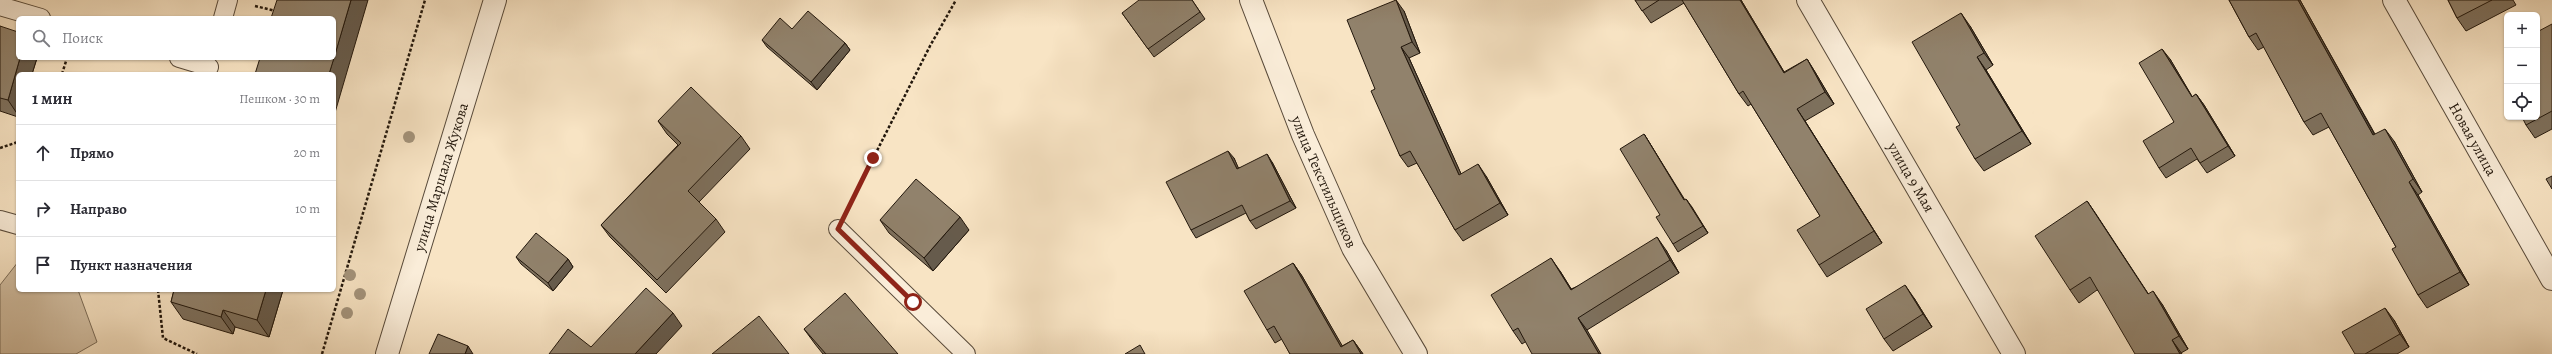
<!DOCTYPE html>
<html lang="ru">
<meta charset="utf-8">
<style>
:root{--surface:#fff;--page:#f2f2f3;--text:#2b2b33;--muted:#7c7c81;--line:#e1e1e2}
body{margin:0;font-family:Alegreya,serif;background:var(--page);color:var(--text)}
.controls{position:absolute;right:12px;top:12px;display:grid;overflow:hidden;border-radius:6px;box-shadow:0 1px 3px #0004}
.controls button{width:36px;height:36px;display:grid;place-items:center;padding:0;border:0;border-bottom:1px solid var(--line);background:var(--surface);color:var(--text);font:20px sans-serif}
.stop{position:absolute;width:12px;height:12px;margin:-9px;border:3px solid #8f2418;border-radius:50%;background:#fff}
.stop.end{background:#8f2418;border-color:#fff;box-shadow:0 1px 4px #0008}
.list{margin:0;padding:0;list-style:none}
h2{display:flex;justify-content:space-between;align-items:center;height:52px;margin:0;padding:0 16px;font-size:17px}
h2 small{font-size:13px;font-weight:400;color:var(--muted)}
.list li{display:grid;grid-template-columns:26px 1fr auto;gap:12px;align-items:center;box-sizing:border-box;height:56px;padding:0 16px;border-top:1px solid var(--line)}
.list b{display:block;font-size:15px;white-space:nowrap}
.list em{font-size:13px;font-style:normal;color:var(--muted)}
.icon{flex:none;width:22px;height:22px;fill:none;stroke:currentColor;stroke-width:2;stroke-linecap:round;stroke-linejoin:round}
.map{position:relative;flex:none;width:2552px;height:354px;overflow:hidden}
.search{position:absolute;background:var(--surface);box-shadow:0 1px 3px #0004;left:16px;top:16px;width:320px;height:44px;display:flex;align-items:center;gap:10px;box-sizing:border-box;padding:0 14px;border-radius:6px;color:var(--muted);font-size:15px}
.panel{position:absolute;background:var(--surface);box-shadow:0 1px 3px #0004;left:16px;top:72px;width:320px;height:220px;border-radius:6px}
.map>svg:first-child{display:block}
.green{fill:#d4c1a5;stroke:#7b6c58}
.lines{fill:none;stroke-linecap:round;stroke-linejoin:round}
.lane-casing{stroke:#584a3a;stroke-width:20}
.street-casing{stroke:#584a3a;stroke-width:24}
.path{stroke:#22170c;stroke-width:2.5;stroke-dasharray:3 2;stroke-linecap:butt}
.lane{stroke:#faedd9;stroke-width:18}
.street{stroke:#faedd9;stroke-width:22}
.tree{fill:#a4947c}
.wall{fill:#7d705d;stroke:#22170c}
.shaded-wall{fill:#665b4c;stroke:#22170c}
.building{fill:#91826c;stroke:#22170c}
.route{stroke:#8f2418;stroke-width:5}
.labels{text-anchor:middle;stroke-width:3;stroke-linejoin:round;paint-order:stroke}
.street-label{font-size:15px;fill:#22170c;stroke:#faedd9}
</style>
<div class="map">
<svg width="2552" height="354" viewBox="0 0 2552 354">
<rect width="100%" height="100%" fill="#f8e4c4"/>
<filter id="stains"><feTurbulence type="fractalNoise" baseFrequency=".005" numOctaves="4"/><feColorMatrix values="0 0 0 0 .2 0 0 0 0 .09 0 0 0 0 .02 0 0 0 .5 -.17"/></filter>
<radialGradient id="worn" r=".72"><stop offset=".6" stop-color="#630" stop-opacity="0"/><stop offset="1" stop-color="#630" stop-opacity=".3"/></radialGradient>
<path class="green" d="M18,262v28h60l19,52 -21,12h-76v-69z"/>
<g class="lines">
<defs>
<path id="lane" d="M0,6l41,12
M223,18l5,-18
M179,58l30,9 -4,7
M0,220l18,5
M838,229l128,125"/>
<g id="street">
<path id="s1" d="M1251,0l52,135 50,113 63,106"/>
<path id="s2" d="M1808,0l206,354"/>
<path id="s3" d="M2394,0l158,279"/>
<path id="s4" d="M387,354l108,-354"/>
</g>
</defs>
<use href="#lane" class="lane-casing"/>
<use href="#street" class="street-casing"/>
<path class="path" d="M255,6l21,5
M62,74l5,-16
M0,148l18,-6
M850,204l80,-158 26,-46
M158,290l5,48 34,16
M322,354l103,-354"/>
<use href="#lane" class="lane"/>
<use href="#street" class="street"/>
</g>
<g class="tree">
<circle cx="409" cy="137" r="6"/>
<circle cx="350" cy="275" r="6"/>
<circle cx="360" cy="294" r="6"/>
<circle cx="347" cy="313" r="6"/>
</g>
<path class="wall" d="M1192,0l13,19 -51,38 -32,-44z
M1635,0h106l43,72 23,-13 8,13 19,32 -29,17 77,122 -55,34 -8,-12 1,-49 -69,-112 -3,2 -9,-12 -55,-91 -33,20z
M2229,0h71l75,134 19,7 28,51 -4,3 51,90 -42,23 -9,-13 -22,-48 -67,-120 -16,8 -9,-13 -40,-75 -6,3 -9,-13z
M2448,0h65l3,5 -50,26 -9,-13z
M1404,11l16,42 -11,5 52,116 25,2 22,39 -45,26 -8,-11 -38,-67 -9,4 -8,-11 -25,-67z
M2552,24v105l-17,9 -9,-13z
M0,26l37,32 -5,16h-14v43l-18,-6z
M1970,26l23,39 -7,5 45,74 -47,27 -9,-12 -15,-34z
M792,29l53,14 5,7 -33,40 -50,-43 -5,-7z
M2170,59l22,38 4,-3 8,11 31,51 -28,17 -10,-14 -31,19 -7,-10 15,-46z
M658,121l83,15 9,13 -51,53 17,17 9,13 -59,61 -56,-56 -9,-12 77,-80 -11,-11z
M1644,134l5,8 36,58 1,-1 22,34 -30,19 -5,-8 -13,-29z
M1234,158l4,10 34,-6 24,46 -40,21 -6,-8 -4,-8 -50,25 -5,-8z
M2087,201l61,93 14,10 26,45 -7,4 -84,-63 -18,13 -9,-13z
M880,220l89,10 -36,41 -44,-38z
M1666,250l13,23 -92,57 -62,12 -3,2 -9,-13 47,-60 11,18z
M516,257l52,2 5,8 -20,24 -32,-27z
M1293,263l9,13 40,70 11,-6 10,14h-73l-8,-15 -7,4 -8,-13z
M174,290h109l-14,47 -34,-10 -2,7 -50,-15 -12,-17z
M1914,298l18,29 -39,24 -9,-12z
M2394,320l15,27 -12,7h-42z
M804,329l94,25h-75l-8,-10z"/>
<path class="shaded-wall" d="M351,0h17l-34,116v-42h-5z
M1396,0l8,11 16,42 -8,-11z
M1740,0h1l51,85 -8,-12z
M2298,0h2l82,148 -9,-13z
M1961,13l9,13 23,39 -9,-12z
M845,43l5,7 -33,40 -6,-8z
M1401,47l8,11 58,129 -8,-12z
M2162,49l8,10 29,49 -7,-11z
M1977,57l9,13 45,74 -9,-13z
M20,58h17l-5,16h-14v41l-10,-15z
M1807,59l8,13 19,32 -9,-12z
M2196,94l8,11 31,51 -7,-10z
M1797,109l8,12 77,122 -8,-12z
M2385,129l9,12 28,51 -9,-13z
M1644,134l5,8 40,66 -5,-8z
M1228,151l6,7 8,18 -5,-7z
M1267,154l5,8 24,46 -6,-7z
M1478,164l8,12 22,39 -8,-12z
M2409,182l9,13 51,90 -9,-13z
M1686,199l6,8 16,26 -5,-7z
M2087,201l9,13 61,93 -9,-13z
M960,217l9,13 -36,41 -9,-13z
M1657,237l9,13 13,23 -9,-13z
M1551,258l9,13 20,32 -9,-13z
M568,259l5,8 -20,24 -5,-8z
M1293,263l9,13 45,78 -6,-7z
M1905,285l9,13 18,29 -9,-13z
M266,290h17l-14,47 -12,-17z
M2153,291l9,13 26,45 -9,-13z
M2385,308l9,12 15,27 -9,-13z
M223,310l12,17 -2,7 -12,-17z
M673,313l9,13 -26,28h-21z
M1578,318l9,12 14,24h-2z
M1353,340l10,14h-2z
M2172,340l10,14h-2z
M468,346l5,8h-8z"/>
<path class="building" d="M277,0h74l-17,58v-40h-63z
M1139,0h53l8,12 -52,37 -26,-36z
M1396,0l16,42 -11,5 58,128 19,-11 22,39 -45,27 -45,-79 -10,5 -29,-65 4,-2 -28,-69z
M1635,0h24l-17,11z
M1682,0h58l44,73 23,-14 18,33 -28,17 77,122 -55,34 -22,-35 23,-14 -77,-125 -4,3z
M2229,0h69l75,135 12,-6 28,50 -4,3 51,90 -42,23 -26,-46 4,-2 -75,-134 -17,9 -48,-89 -7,4z
M2448,0h44l-35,18z
M808,11l37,32 -34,39 -49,-42 18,-22 12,11z
M1961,13l23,40 -7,4 45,74 -47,28 -19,-32 4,-2 -48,-83z
M2552,24v87l-26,14 -4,-8h15v-85z
M0,26l18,6v26h2l-12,42 -8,-2z
M2162,49l30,48 4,-3 32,52 -28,17 -9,-15 -32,20 -16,-27 31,-19 -35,-59z
M260,58h74l-5,16h-74z
M691,87l50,49 -53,55 28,28 -59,61 -56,-55 80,-82 -23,-22z
M1644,134l40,66 2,-1 17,27 -30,18 -17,-27 4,-2 -40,-66z
M1228,151l9,18 30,-15 23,47 -40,20 -8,-16 -51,25 -25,-48z
M2552,176v13l-6,-10z
M916,179l44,38 -36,41 -44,-38z
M2087,201l61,93 5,-3 26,45 -7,4 8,14h-45l-45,-77 -20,13 -35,-54z
M536,233l32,26 -20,24 -32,-26z
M1657,237l13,23 -92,58 21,36h-67l-14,-26 -5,3 -22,-36 60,-37 20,32z
M1293,263l48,84 12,-7 8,14h-71l-16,-28 -7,4 -23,-39z
M1905,285l18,29 -39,25 -18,-30z
M646,288l27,25 -38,41h-86l19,-25 23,18z
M174,290h92l-9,30 -34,-10 -2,7 -50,-15z
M845,293l53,61h-72l-22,-25z
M2385,308l15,26 -35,20h-10l-13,-22z
M759,316l30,38h-77z
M438,334l30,12 -3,8h-36z
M1140,345l5,9h-20z"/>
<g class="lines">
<path class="route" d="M873,158l-35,71 75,73"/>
</g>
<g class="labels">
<g class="street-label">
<text dy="5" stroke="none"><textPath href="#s3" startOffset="160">Новая улица</textPath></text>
<text dy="5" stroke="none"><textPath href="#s4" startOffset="185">улица Маршала Жукова</textPath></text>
<text dy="5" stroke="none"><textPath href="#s2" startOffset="205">улица 9 Мая</textPath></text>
<text dy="5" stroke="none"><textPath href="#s1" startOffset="196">улица Текстильщиков</textPath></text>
</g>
</g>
<rect width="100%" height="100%" filter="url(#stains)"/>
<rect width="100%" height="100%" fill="url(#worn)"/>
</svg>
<div class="controls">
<button>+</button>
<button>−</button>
<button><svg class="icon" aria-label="locate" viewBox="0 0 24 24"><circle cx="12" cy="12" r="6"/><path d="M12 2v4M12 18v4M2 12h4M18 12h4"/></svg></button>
</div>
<div class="stop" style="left:913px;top:302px"></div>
<div class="stop end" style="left:873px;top:158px"></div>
<div class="search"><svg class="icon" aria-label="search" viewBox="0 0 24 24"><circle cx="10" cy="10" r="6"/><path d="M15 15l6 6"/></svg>Поиск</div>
<section class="panel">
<h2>1 мин<small>Пешком · 30 m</small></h2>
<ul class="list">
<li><svg class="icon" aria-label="ahead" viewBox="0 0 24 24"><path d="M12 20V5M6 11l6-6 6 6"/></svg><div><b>Прямо</b></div><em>20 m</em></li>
<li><svg class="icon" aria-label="right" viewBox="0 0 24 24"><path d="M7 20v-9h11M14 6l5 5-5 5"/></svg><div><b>Направо</b></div><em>10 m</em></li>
<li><svg class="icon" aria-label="arrive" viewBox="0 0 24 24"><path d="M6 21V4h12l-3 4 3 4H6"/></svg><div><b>Пункт назначения</b></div></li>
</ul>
</section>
</div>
